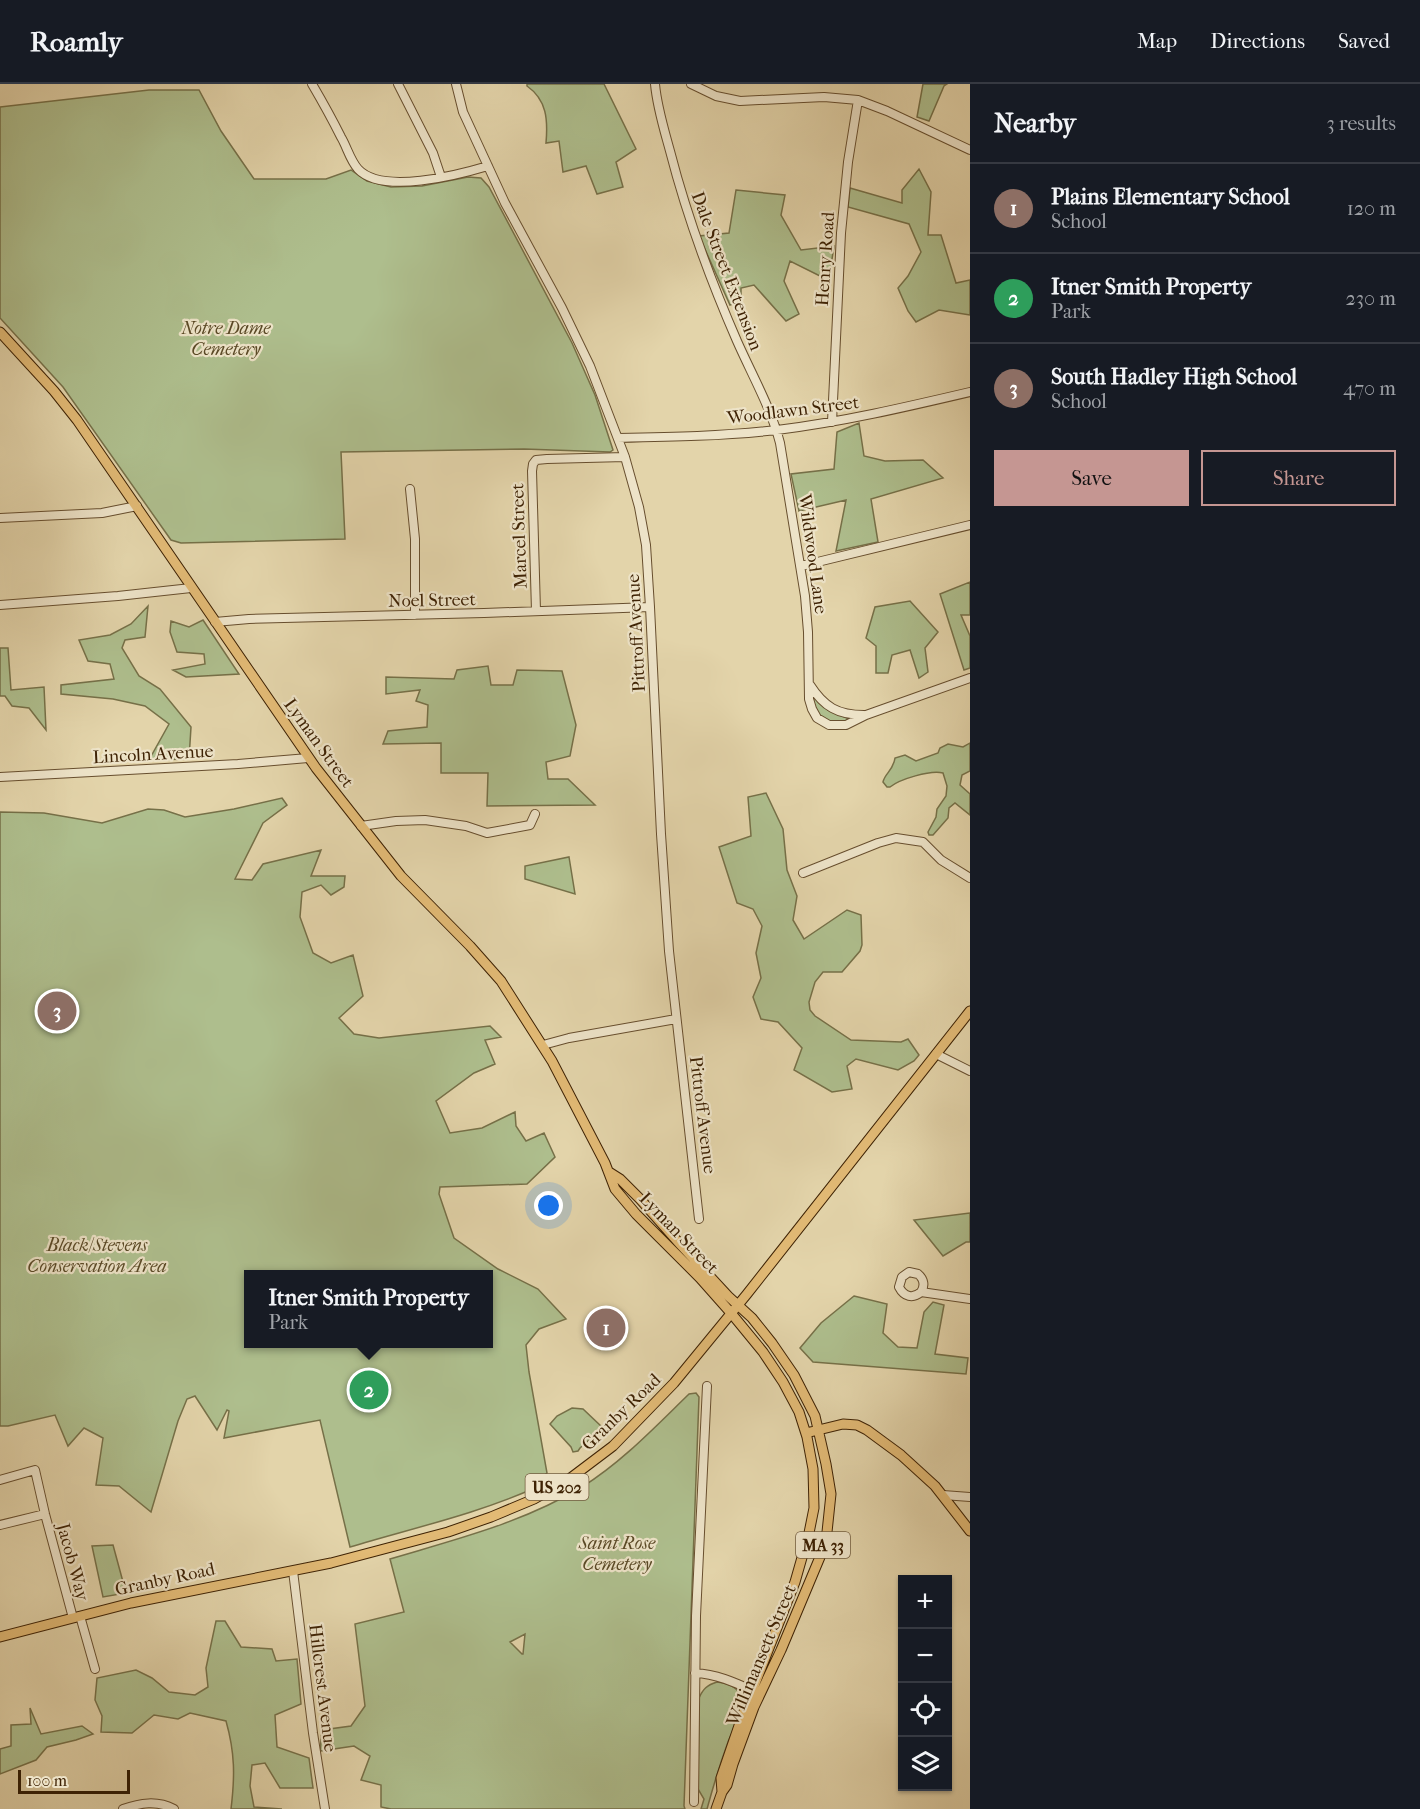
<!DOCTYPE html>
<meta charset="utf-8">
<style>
:root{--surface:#171b24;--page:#20242c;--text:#f1f3f6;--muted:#9ea1a6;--line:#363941;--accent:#c59692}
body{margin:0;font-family:"IM FELL French Canon",serif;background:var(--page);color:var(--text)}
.controls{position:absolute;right:18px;bottom:18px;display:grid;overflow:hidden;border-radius:0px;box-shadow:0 2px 4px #0004}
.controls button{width:54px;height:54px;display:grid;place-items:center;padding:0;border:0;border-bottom:2px solid var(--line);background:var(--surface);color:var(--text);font:30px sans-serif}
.scale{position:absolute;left:18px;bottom:15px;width:112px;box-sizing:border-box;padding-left:6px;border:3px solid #3e2204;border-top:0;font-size:16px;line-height:21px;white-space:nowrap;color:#3e2204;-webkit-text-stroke:4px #ede3c8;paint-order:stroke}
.you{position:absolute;left:549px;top:1122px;width:21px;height:21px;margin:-15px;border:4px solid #fff;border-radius:50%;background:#1a73e8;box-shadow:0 0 0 9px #1a73e833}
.badge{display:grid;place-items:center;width:39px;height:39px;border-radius:50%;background:var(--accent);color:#fff;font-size:20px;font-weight:700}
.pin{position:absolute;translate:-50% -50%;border:3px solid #fff;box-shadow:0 2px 6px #0006}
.popup{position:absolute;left:244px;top:1186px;width:249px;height:78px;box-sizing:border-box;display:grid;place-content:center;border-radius:0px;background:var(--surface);filter:drop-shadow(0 2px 4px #0005);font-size:20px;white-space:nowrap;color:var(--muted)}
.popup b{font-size:22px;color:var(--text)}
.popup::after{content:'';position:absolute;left:50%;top:100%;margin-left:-12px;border:12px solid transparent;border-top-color:var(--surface)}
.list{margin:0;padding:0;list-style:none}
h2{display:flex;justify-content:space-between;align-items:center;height:78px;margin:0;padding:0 24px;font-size:26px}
h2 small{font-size:20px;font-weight:400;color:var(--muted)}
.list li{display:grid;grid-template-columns:39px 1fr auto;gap:18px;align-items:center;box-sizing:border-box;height:90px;padding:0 24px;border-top:2px solid var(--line)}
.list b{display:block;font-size:22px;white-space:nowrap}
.list p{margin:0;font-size:20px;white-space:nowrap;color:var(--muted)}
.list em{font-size:20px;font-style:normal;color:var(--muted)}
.actions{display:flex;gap:12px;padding:18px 24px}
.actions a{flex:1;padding:14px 0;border:2px solid var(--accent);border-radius:0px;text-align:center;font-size:21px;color:var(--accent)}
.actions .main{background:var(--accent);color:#111}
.icon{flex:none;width:33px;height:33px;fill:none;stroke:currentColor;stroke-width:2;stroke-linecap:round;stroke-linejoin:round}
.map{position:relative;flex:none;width:970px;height:1725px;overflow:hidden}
header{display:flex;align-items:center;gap:36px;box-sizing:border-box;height:84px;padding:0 30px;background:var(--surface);border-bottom:2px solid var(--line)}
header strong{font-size:28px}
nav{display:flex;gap:33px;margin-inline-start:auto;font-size:21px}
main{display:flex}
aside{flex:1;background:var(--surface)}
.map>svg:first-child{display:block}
.green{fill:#aebe8d;stroke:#767048;stroke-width:1.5;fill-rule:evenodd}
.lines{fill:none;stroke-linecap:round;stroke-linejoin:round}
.minor-casing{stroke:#674e2e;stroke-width:10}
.major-casing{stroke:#3e2204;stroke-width:11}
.minor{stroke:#ede3c8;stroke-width:8}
.major{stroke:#e2ba75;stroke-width:9}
.labels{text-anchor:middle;stroke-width:4.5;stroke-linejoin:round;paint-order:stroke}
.shield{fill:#ede3c8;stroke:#725c3f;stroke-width:1.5}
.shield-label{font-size:16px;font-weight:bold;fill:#3e2204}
.street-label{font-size:18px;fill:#3e2204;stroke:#ede3c8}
.park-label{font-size:18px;font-style:italic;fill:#5a4926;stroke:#ede3c8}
</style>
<header>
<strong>Roamly</strong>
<nav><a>Map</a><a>Directions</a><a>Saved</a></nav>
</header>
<main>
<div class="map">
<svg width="970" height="1725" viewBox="0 0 970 1725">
<rect width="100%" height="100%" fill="#e3d4aa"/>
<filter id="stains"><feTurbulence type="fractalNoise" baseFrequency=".00333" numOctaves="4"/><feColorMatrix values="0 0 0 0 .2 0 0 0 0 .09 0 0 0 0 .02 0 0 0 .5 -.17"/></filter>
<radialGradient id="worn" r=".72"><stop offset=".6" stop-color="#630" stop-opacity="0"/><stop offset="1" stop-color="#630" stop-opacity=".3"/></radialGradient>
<path class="green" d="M527,0h77l32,65 -20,13 7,25 -26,7 -11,-28 -23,6 -4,-31 -13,2c2,-23 1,-43 -19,-57z
M923,0h24l-3,2 -15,35 -12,-4z
M149,6h50l22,41 33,48h72l25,-9 16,11 24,6 31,-1 46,-9 13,1 8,9 83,156 23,52 18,55 -3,2 -86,-3 -183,3 4,87 -164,4 -10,-3 -108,-153 -63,-69v-211z
M919,85l12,23 -3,43h13l15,48 14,-3v35l-31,-5 -23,12 -8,-11 -10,-23 10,-12 13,-24 -12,-28 -61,-17 2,-19 52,15v-13z
M736,106l49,5 -4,20 20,35 33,-4 -5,33 -9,-3 -30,-15 -6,20 15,33 -13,7 -32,-36 -13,3v13l-11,4 -31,-69 30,-3z
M859,339l5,33 21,5 38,-1 20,18 -72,21 7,43 -42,9 10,-51 -47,11 -8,-37 43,-5 3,-37z
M970,498v33h-9l9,21v32l-6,2 -24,-76z
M910,517l28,31 -13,16 3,24 -9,6 -9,-28 -18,5 -4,18h-12v-27l-10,-8 9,-31z
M148,522l-3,31 -20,3 -3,8 17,28 21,13 31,38 -2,32 -40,1 20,-36 -24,-18 -32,-7 -52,-5v-9l53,-6 -4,-15 -22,-3 -9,-21 31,-5 21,-11z
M203,536l36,54 -53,3 -13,-7 32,-6 -1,-10 -27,-2 -7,-20 1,-11 18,6z
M0,564h8l3,42 33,-3 2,43 -17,-22 -17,-2 -7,-10h-5z
M488,582l3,19h22l4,-15 45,1 14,54 -6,31 -24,6 2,17h20l27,26 -108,1 1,-33h-47v-30l-58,1 5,-13 39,-4 1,-22 -12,-4 4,-11 -34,4v-17l68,2 3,-9z
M814,613l14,13 19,8 1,3c-20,5 -32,-2 -35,-23z
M970,659v28l-8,4 -2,10 10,9v21l-15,-12 -6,5 -1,10 -15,17h-4l-1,-3 8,-15 1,-8 9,-13 1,-10 -4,-13c-13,-3 -43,6 -53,14h-3l-4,-5c2,-9 10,-11 12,-24l10,-3 11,6 22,-8 2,-5 8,-4 15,3z
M766,709l17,36 4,41 10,26 -4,24 11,19 43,-29 14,5 1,30 -2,6 -18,21h-19l-8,10 -6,20 1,8 5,6 36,24 50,2 7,-3 11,16 -5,6 -16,9 -42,-11 -9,7 5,23 -20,3 -38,-22 8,-22 -24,-26 -17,-3 -8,-22 8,-19 -5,-25 6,-27 -9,-17 -16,-6 -18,-56 32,-11 -3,-39z
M282,714l5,7 -24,18 -28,56 17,1 11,-16 58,-14 -10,26h34l-1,11 -13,8 -10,-10 -19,7 -2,25 13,36 18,10 22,-8 10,41 -24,22 15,16 25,4 111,-12 11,11 -16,3 10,24 -21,9 -38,28 14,32 32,-5 33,-16 1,14 10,15 18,-8 11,24 -28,27 -87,3 -1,7 15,44 44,31 40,20 28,30 -27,10 -13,16 3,27 18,101 -11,10 1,4c-60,27 -124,41 -187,60l-30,-127 -96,18 5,-27 -2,-1 -10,20 -22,-34 -8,3 -9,22 -27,91 -32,-26 -23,-1 7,-47 -19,-10 -16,18 -13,-31 -47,11h-8v-614l44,1 58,10 46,-14 16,1 21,7 49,-8zM249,1190h240v70h-240z
M569,773l6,37 -50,-15v-13z
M970,1129v29h-4l-23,14 -29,-36z
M854,1212l33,8 -4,29 15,14 19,1 7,-36 9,-10 11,3 -9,49 33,4 -2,16 -153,-12 -13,-14 21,-25z
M696,1309l3,4 -15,409 1,3h-294l-10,-2v-22l-20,-5 9,-24 -16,-10 -34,5 2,-21 29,-4 14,-20 -10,-82 49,-12 -14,-53c67,-20 132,-36 192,-72 40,-25 73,-60 107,-93zM525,1550l-2,20h-1l-12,-12z
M572,1324l11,1 20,19 -23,20 -2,3 -5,1 -2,-5 -21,-23 7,-8z
M113,1461l13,48 -23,4 -11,-51z
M216,1537h9l16,26 31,2 4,12 21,-2 4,45 -26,11 2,32 32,11 4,30h-33l-15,-25 -13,2 -2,21 4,21 28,2h-51c4,-33 4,-56 -5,-88l-36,-8 -12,6 -24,-4 -22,18 -31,-1 1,-16 -7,-16 2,-22 39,-8 16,8 17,14 26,3 13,-8 -2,-19z
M717,1598c10,1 22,5 25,17 3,14 -9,30 -14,43 -8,22 -15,45 -21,67h-6l3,-10 -6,-10 1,-91c4,-9 8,-13 18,-16z
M30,1624l11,26 41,-8 11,8 -17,6 -29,7 -11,13 -36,14v-25l11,-3v-21l20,-1z"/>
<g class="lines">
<defs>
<path id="minor" d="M312,0c10,17 20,35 29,53 6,10 9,23 17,32 24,26 100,6 130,-3
M398,0l35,69 8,24
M456,0l7,28 42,91 57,105 28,58 35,91 14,50 7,38 4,62 11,227 8,117 30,268
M655,0c2,23 9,45 15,67 17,66 40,128 67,190 15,34 34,67 43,102l25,153 3,36 1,67 3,10 5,9 12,7h17l20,-10 104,-37
M691,0l25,12 24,5 84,-4 34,3 29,11 83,39
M832,338l9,-189 7,-71 10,-62
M618,354c53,-1 106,-2 159,-8 65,-8 129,-23 193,-38
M410,405l5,50v76
M0,434l102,-5 35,-7
M801,482l169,-41
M0,521l118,-9 73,-8
M536,527l-4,-140 1,-7 3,-4 11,-1 78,-2
M215,538l34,-3 235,-6 166,-6
M810,601c14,22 28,30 54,30
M0,693l238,-13 70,-6
M361,742l35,-5 29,-1 41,6 21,7 43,-8 5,-11
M803,789l75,-30 18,-5 27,4 18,18 29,18
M543,961l26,-7 107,-19
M936,970l34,17
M921,1208c4,-6 3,-13 -3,-18l-9,-2 -7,5 -3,10c5,10 14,12 22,5l49,7
M0,1396l35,-10 10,44 28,104
M943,1411l27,2
M0,1441l45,-11
M293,1487l20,162 12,76
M80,1532l15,53
M695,1589c22,1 41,10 61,19
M694,1718l2,-186 11,-230
M123,1725c17,-6 34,-9 51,0"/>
<path id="major" d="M0,248l54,59 23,29 239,348 85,108 69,70 31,35 51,80 53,102 10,26 21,25 64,64 31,35 32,39 20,30 16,30 8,25 6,32 1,39 -5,25 -14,49 -52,132 -22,64 1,14
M609,1088l11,7 20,20 39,44 49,53 24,22 20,25 22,32 21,41 11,48 5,30 -4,38 -7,25 -39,93 -27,57 -21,57 -6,21 -5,7 -6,17
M806,1349l37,-9 14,1 10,5 34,25 34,31 35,45
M0,1553l131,-34 200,-40 117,-31 43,-15 43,-18 34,-19 45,-34 61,-63 73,-89 223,-283"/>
</defs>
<use href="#minor" class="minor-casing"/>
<use href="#major" class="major-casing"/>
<use href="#minor" class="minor"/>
<use href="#major" class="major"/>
</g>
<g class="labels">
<g class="shield">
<rect x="525.5" y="1390" width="63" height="26" rx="4.5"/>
<rect x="796" y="1448" width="54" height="26" rx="4.5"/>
</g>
<g class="shield-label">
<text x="557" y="1409">US 202</text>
<text x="823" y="1467">MA 33</text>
</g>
<g class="street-label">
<text transform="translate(825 175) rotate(-86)" y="6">Henry Road</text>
<text transform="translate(727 187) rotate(69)" y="6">Dale Street Extension</text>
<text transform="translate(793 326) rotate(-7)" y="6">Woodlawn Street</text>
<text transform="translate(519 452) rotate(-92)" y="6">Marcel Street</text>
<text transform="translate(813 470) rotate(82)" y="6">Wildwood Lane</text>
<text transform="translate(432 516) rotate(-1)" y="6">Noel Street</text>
<text transform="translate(636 549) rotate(-93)" y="6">Pittroff Avenue</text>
<text transform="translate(319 659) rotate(54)" y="6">Lyman Street</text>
<text transform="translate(153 670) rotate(-3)" y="6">Lincoln Avenue</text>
<text transform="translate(703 1031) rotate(83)" y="6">Pittroff Avenue</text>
<text transform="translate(679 1149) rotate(46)" y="6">Lyman Street</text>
<text transform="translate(621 1328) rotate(-44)" y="6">Granby Road</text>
<text transform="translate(73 1478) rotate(75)" y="6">Jacob Way</text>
<text transform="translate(165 1495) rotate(-12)" y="6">Granby Road</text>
<text transform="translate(761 1571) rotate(-67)" y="6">Willimansett Street</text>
<text transform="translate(323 1604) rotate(83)" y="6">Hillcrest Avenue</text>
</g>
<g class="park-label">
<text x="226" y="250">Notre Dame<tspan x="226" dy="21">Cemetery</tspan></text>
<text x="97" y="1167">Black/Stevens<tspan x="97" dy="21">Conservation Area</tspan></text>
<text x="617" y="1465">Saint Rose<tspan x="617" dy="21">Cemetery</tspan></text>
</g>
</g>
<rect width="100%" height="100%" filter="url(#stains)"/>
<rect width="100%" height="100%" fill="url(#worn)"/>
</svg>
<div class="controls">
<button>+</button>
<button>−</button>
<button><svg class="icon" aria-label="locate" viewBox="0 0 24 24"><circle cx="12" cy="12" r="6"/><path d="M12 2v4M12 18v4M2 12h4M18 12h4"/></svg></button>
<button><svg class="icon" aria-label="layers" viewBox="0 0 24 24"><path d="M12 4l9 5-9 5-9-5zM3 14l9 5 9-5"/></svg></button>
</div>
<div class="scale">100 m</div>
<div class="you"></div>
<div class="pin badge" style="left:606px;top:1244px;background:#8d6e63">1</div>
<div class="pin badge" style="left:369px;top:1306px;background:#2e9e5b">2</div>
<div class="popup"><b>Itner Smith Property</b>Park</div>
<div class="pin badge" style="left:57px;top:927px;background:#8d6e63">3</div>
</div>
<aside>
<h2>Nearby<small>3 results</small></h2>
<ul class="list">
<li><span class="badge" style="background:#8d6e63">1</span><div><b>Plains Elementary School</b><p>School</p></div><em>120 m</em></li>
<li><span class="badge" style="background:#2e9e5b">2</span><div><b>Itner Smith Property</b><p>Park</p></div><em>230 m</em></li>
<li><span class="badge" style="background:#8d6e63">3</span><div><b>South Hadley High School</b><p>School</p></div><em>470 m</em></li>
</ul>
<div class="actions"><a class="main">Save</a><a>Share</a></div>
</aside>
</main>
